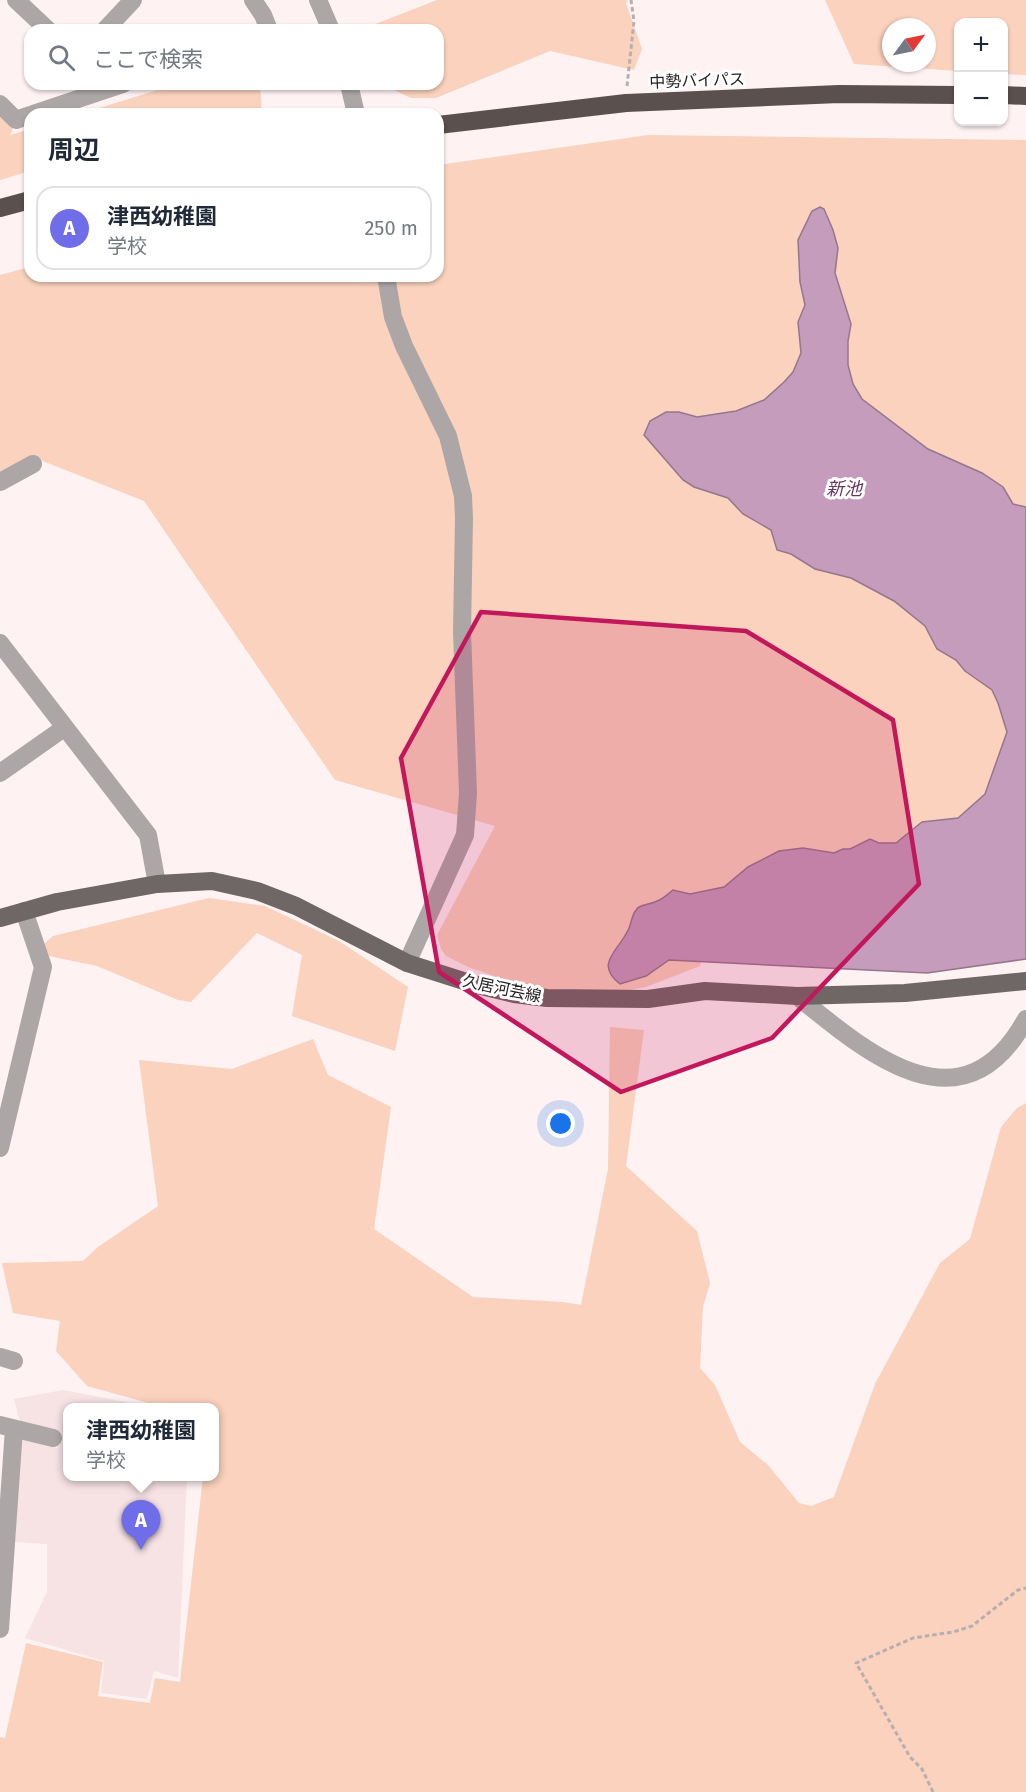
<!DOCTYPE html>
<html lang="ja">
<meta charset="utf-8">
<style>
:root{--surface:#fff;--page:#f6f6f7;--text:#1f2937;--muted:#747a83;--line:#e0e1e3;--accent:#6f6de7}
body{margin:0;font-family:"Fira Sans","Noto Sans JP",sans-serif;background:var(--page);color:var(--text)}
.controls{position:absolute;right:18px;top:18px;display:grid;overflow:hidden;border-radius:12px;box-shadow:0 2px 4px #0004}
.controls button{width:54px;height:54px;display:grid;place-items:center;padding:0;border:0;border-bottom:2px solid var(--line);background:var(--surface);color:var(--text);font:30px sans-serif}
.compass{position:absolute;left:882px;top:18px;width:54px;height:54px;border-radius:50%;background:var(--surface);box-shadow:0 2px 4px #0004;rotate:57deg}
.you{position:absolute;left:561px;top:1124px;width:21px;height:21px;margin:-15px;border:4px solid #fff;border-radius:50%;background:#1a73e8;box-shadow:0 0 0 9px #1a73e833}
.badge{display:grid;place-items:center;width:39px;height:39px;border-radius:50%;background:var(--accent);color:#fff;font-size:20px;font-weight:700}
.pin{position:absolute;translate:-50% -50px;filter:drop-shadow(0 2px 3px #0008)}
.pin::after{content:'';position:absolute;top:32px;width:21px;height:18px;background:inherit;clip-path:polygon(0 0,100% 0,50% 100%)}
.popup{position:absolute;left:63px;top:1403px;width:156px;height:78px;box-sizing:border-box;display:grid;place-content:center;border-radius:12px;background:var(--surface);filter:drop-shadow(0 2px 4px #0005);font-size:20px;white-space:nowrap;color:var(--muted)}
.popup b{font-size:22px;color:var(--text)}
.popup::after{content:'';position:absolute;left:50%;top:100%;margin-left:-12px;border:12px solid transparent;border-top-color:var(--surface)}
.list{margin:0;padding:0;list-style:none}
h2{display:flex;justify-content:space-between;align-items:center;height:78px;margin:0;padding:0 24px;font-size:26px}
h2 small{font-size:20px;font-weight:400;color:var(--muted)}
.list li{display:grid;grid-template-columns:39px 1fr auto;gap:18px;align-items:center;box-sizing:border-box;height:84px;margin:0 12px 12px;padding:0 12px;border:2px solid var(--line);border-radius:18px}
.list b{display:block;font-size:22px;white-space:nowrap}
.list p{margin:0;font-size:20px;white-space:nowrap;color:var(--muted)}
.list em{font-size:20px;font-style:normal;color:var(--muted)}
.icon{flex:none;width:33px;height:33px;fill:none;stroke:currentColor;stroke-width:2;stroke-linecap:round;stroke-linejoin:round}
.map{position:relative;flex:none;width:1026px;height:1792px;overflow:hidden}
.search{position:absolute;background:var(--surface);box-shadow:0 2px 4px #0004;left:24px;top:24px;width:420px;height:66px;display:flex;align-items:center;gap:15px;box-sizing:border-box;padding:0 21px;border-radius:18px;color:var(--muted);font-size:22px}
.panel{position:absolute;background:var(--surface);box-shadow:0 2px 4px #0004;left:24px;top:108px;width:420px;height:174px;border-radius:18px}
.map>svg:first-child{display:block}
.built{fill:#f7e2e4}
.green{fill:#fad2bd;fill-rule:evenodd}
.water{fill:#c59cbb;stroke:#95778d;stroke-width:1.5}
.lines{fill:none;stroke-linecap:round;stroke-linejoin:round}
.path{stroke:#b7aeaf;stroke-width:3;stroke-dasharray:4.5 3;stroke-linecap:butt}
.minor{stroke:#aca7a6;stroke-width:18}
.major{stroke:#6f6765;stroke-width:18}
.highway{stroke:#5a504e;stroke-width:18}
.marked{fill:#c2185b;fill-opacity:0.2;stroke:#c2185b;stroke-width:4.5;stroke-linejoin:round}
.labels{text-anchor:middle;stroke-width:6;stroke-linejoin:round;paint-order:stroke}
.street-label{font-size:16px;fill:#252121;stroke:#fff}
.water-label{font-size:18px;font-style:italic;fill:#6a365f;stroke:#fff}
</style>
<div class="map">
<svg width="1026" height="1792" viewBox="0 0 1026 1792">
<rect width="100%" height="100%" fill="#fef2f3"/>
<path class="built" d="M63,1390l89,17 -84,1v68l119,1 -9,201 -24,-7 -7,28 -46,-6 3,-32 -79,-23 22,-46v-48l-32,-2 6,-103 36,9 1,-16 -38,-10 -6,-23z"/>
<path class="green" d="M437,0h191l-2,3 16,46 -8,21 -84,-19 -114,47h-25l-30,-14h57v-54h-78z
M825,0h201v75l-22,-1v-52h-46v49l-104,-7zM891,27h36v36h-36z
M177,84h83l2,30h-182z
M0,116l13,12 -3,7 20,-6v42l-30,9z
M648,135l378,5v367l-13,-3 -10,-17 -21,-14 -54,-24 -66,-50 -9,-15 -5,-19v-24l3,-17 -16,-51 3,-25 -35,-17 -5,9 2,42 5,23 -7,18 3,30 -8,19 -9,10 -19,18 -29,11 -39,6 -18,-5 -35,23 39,45 11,7 34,11 15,16 28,16 6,20 14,4 25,15 35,9 43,23 31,25 12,23 19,11 9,11 27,19 6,13 9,29 -22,62 -27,24 -36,4 -26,21h-17l-9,-4 -20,11 -7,-1 -9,4 -31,-5 -55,19 -24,20 -34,7 -17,-4 -14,11 -19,6 -5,4 -8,22 -17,23 36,20 23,-16 32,2 -1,4 -54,21 -33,6 -80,-4 -65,-22 -22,-11 -5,-7 -4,-14 58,-109 -160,-46 -191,-279 -114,-45 -30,17v-198l30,-8v9h408v-111z
M209,898l56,8 74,35 69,46 -13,64 -103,-35 10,-61 -45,-22 -66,69 -13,-2 -81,-34 -48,-10 -5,-12 9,-8z
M610,1027l34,3 -18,136 71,65 13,52 -7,24 -3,61 15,17 25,57 28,23 31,38 12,3 23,-9 41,-113 65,-121 30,-24 31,-112 16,-19 9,-5v689h-1026v-55l5,1 21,-95 77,19 -5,34 52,7 5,-25 25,4 23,-205 11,-1v-68l-51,-1 -76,-21 -31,-35 4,-30 -47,-8 -11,-50 81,-2 15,-14 60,-41 -19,-146 93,9 81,-30 15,36 63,32 -17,122 99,68 90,5 18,3 27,-136z"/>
<path class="water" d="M820,207l4,2 9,21 5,18 -3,25 16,51 -3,17v24l5,19 9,15 66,50 54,24 21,14 10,17 13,3v452l-99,14 -258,-13 -23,16 -26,8c-26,-20 -2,-33 7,-52 5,-7 4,-20 12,-25 6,-3 13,-3 18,-6 6,-2 11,-7 16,-11l17,4 34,-7 24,-20 31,-16 24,-3 31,5 9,-4h7l20,-10 9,4h17l26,-21 36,-4 27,-24 22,-62 -9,-29 -6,-13 -27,-19 -9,-11 -19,-11 -12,-23 -31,-25 -43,-23 -36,-9 -24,-15 -14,-4 -6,-20 -28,-16 -15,-16 -34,-11 -11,-7 -39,-45 6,-14 16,-9h13l18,5 39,-6 28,-11 20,-18 9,-10 8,-19 -3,-31 7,-17 -5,-23 -2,-42 14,-29z"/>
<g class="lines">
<path class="path" d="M627,86l7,-65 -3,-21
M933,1792l-11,-23 -12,-12 -54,-94 57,-25 40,-6 19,-6 46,-36 8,-2"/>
<path class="minor" d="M16,0l32,30
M253,0l10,15 6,15
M318,0l13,30
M105,30l28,-30
M349,84l7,30
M0,104l16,16 14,-5
M33,114l90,-30
M386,276l7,41 11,29 44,90 15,60 1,22 -2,114 6,161 -3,42 -58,128
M0,482l33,-18
M0,643l148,192 9,49
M0,773l64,-45
M797,996c70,57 165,139 229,23
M0,1148l43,-181 -19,-56
M0,1357l14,4
M0,1425l53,13
M0,1629l14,-200"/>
<path class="major" d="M0,918l57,-16 100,-18 55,-3 45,10 39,15 111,57 66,21 41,10 33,4 101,1 57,-8 92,5 108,-3 121,-12"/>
<path class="highway" d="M1004,95l22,1
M438,125l188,-22 213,-9 119,1
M0,208l30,-8"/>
</g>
<path class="marked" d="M481,612l265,19 147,89 26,164 -147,154 -151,54 -182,-120 -38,-214z"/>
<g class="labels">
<g class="street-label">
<text transform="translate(697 80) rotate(-2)" y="6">中勢バイパス</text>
<text transform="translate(502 988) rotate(12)" y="6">久居河芸線</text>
</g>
<g class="water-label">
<text x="844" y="495">新池</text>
</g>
</g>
</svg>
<div class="controls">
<button>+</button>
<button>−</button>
</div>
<svg class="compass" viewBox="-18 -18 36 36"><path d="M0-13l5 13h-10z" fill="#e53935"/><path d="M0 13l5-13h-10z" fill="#747a83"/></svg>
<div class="you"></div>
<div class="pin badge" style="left:141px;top:1550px">A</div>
<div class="popup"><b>津西幼稚園</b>学校</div>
<div class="search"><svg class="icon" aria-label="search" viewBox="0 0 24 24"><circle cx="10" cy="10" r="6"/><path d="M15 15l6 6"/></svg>ここで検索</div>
<section class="panel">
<h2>周辺<small></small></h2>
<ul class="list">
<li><span class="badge">A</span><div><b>津西幼稚園</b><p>学校</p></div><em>250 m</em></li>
</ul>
</section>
</div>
